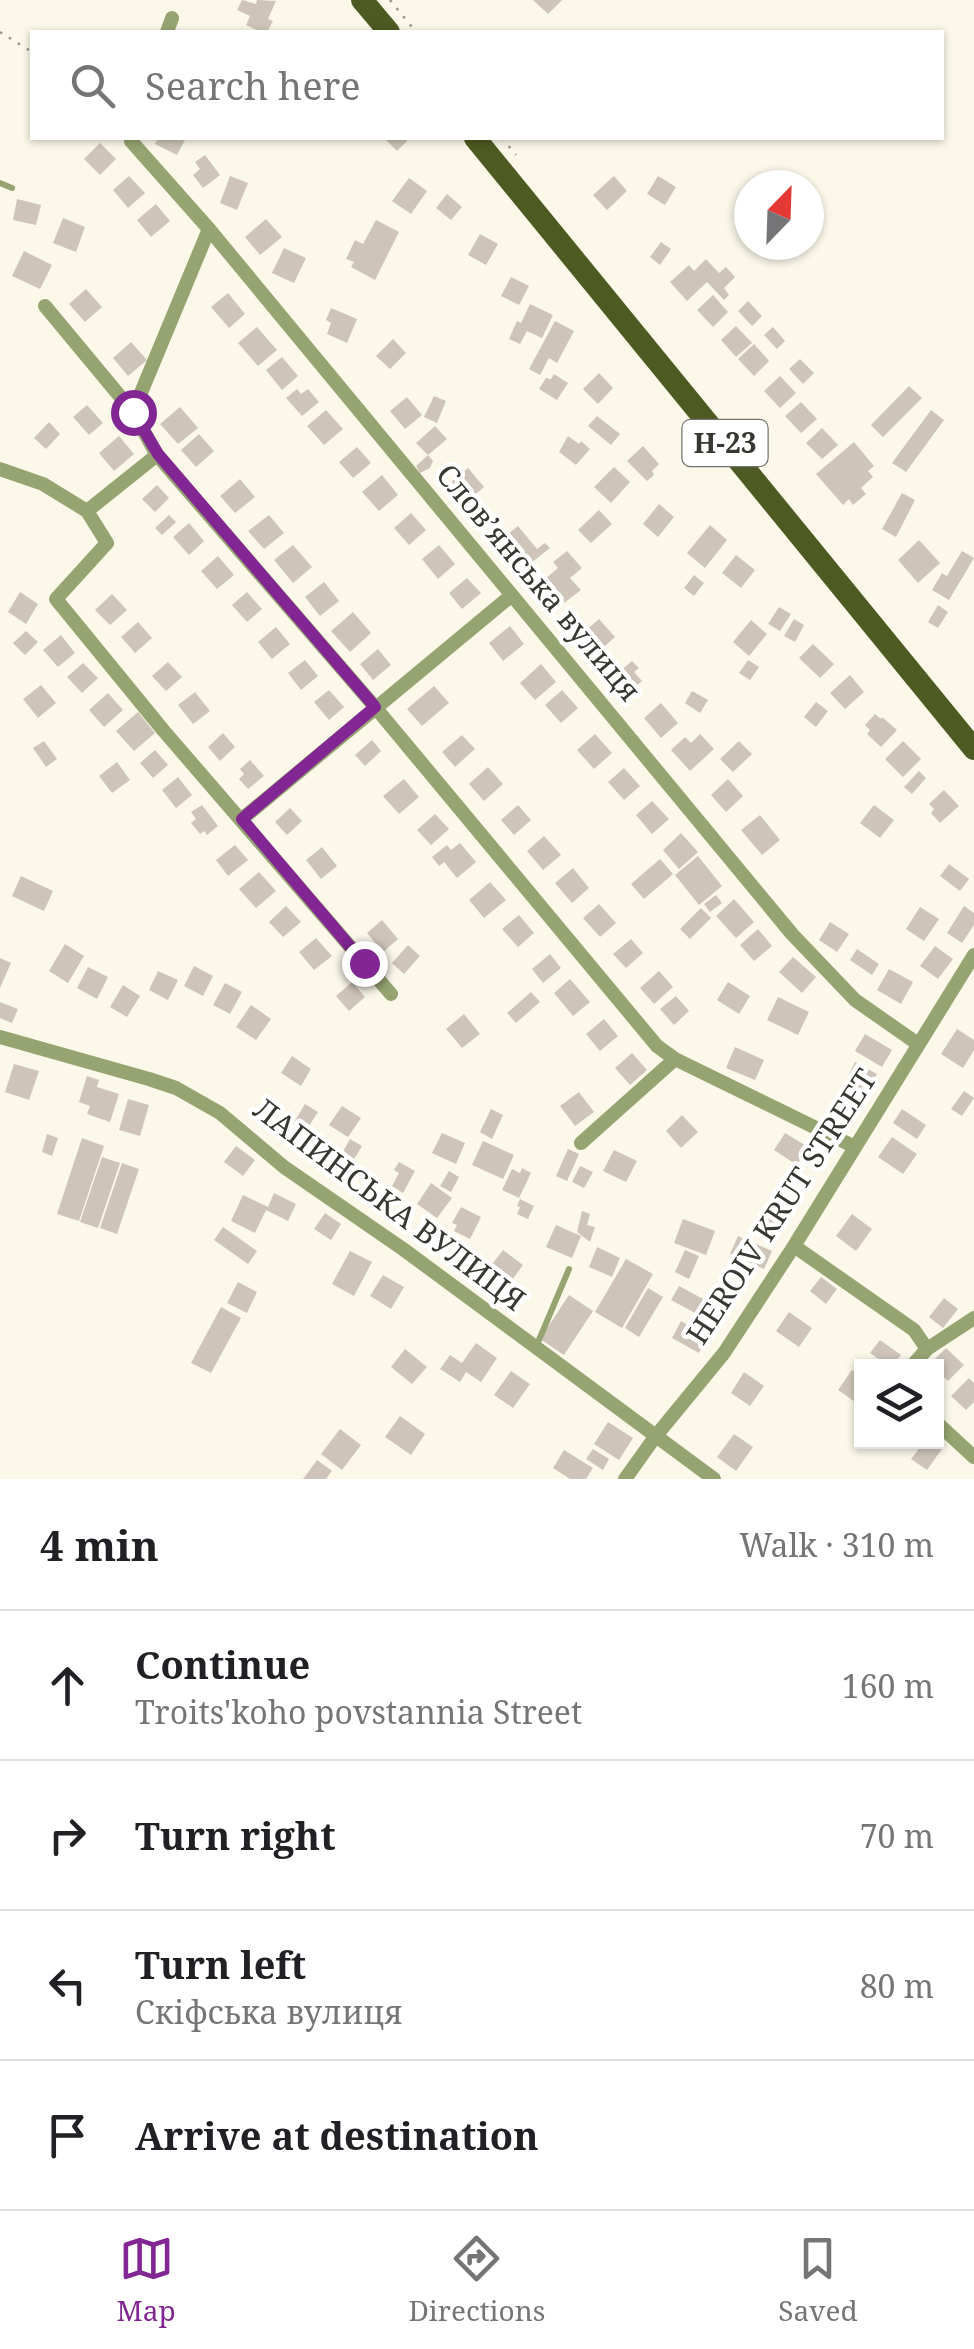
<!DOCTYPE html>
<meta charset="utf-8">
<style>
:root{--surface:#fff;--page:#f6f6f6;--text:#202124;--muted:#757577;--line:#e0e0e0;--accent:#812692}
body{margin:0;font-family:"Noto Serif",serif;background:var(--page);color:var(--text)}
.controls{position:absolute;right:30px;bottom:30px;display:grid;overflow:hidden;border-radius:0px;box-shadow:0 2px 8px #0004}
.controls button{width:90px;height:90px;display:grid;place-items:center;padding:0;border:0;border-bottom:2px solid var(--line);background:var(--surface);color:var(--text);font:50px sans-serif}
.compass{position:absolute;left:734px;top:170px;width:90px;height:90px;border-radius:50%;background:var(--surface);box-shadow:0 2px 8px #0004;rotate:23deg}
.stop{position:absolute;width:30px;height:30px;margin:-22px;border:8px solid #812692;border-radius:50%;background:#fff}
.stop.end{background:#812692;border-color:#fff;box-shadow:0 2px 10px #0008}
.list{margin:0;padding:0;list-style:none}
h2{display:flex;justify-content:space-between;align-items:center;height:130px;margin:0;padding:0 40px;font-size:42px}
h2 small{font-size:32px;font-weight:400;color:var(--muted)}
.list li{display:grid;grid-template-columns:65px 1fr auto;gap:30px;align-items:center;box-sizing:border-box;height:150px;padding:0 40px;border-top:2px solid var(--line)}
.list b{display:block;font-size:38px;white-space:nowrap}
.list p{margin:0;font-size:32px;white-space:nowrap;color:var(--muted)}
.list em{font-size:32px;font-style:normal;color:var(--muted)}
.icon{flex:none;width:55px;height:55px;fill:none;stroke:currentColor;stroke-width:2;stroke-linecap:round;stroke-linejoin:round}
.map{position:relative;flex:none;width:974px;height:1479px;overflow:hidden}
.search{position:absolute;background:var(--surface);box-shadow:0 2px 8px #0004;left:30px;right:30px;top:30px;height:110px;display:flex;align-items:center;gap:25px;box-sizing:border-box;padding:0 35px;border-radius:0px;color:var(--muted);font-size:38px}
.sheet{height:730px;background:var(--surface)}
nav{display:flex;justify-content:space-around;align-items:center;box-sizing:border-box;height:140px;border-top:2px solid var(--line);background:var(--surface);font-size:28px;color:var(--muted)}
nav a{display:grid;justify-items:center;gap:5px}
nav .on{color:var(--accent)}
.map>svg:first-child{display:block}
.building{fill:#cec4b9}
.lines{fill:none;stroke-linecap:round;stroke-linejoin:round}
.path{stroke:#97958b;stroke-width:2.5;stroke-dasharray:2.5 8;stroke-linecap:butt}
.lane{stroke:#96a471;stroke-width:6}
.street{stroke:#96a471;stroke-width:14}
.primary{stroke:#4d5a21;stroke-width:22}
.route{stroke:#812692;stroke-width:12}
.labels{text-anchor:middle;stroke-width:9;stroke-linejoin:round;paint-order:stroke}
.shield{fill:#fff;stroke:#74736f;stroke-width:2.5}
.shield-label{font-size:28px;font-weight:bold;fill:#383731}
.street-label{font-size:30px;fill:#383731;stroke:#fff}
</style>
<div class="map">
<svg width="974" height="1479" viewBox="0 0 974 1479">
<rect width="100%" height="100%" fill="#fbf8ea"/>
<path class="building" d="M242,0l14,4 1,-4 19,1 -8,18 5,2 -6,11h-6l-15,-7 4,-9 -13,-6z
M533,0h29l-14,14z
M158,138h28l-9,17 -22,-11z
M384,138h20l3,3 -10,10z
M100,143l16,16 -16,16 -16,-16z
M205,155l15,20 -17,13 -10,-13 7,-6 -5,-7z
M129,176l16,17 -17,15 -15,-18z
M230,176l18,7 -11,27 -17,-7z
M614,176l13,15 -20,19 -14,-15z
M658,176l18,11 -11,18 -18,-11z
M409,178l18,13 -16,23 -19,-13z
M447,194l15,13 -11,13 -15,-12z
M17,199l24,6 -5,20 -23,-5z
M156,204l14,17 -19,16 -14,-17z
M63,218l22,9 -9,25 -23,-9z
M266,219l16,18 -22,18 -15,-18z
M376,220l23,12 -24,48 -24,-13 3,-5 -8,-3 9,-19 8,4z
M480,234l18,10 -12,21 -18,-10z
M661,242l10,7 -11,16 -10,-8z
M284,248l22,10 -12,25 -22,-10z
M24,251l28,14 -12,24 -28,-13z
M706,259l13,14 7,-6 9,10 -11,11 5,7 -5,5 -17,-18 -20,19 -17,-19 19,-17 5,6z
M511,277l18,9 -10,19 -18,-9z
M86,289l16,18 -17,15 -16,-18z
M228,293l17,21 -16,14 -18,-21z
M713,295l15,17 -15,15 -16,-17z
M748,301l14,15 -10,10 -14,-15z
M530,304l23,11 -11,23 -15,-7 -7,13 -11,-5 8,-18 4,2z
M331,308l26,11 -10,24 -20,-9 4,-11 -5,-3z
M555,321l19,10 -17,32 -8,-5 -9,17 -11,-6z
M736,326l16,17 -16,14 -15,-17z
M257,327l20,23 -19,16 -20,-23z
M773,327l12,14 -8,8 -13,-14z
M393,339l13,14 -16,16 -14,-13z
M131,342l16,18 -19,16 -15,-18z
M754,344l15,17 -15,15 -16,-17z
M282,357l16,19 -16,14 -16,-20z
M800,359l14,14 -11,11 -14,-15z
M599,373l14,15 -15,16 -15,-15z
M554,374l14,9 -11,17 -18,-11 7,-11 5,1z
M780,376l16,17 -16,15 -16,-17z
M909,386l13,12 -39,39 -12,-12z
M297,389l4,5 7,-5 11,13 -17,14 -16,-18z
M434,396l12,5 -9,22 -13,-6z
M407,397l15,18 -17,14 -15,-18z
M801,402l16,17 -16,14 -16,-17z
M87,405l16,18 -14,12 -16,-18z
M180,407l18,21 -20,16 -18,-20z
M326,410l17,19 -19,16 -17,-19z
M931,410l13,10 -38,52 -14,-9z
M597,416l23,18 -9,11 -23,-19z
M49,422l11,12 -14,15 -12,-11z
M435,426l12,13 -19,16 -12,-12z
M822,428l16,17 -16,14 -16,-16z
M199,434l15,17 -18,16 -15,-17z
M119,436l15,18 -20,17 -15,-18z
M568,436l11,8 2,-3 9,8 -14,16 -17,-13z
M854,442l20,24 -6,5 5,6 -12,11 5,6 -13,11 -4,-6 -6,6 -27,-31z
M643,446l16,18 -7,7 2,4 -7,6 -20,-20z
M357,447l14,16 -18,15 -14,-16z
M428,455l5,6 -3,7 -10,5 -4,-7z
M614,467l16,15 -19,21 -17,-16z
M468,468l16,19 -18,15 -16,-19z
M382,475l16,20 -19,16 -17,-19z
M240,479l15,18 -20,16 -15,-17z
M157,485l12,13 -14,14 -13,-13z
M902,493l13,7 -19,37 -14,-8z
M659,504l15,13 -16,20 -15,-13z
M599,510l13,14 -21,19 -13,-13z
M411,513l15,17 -17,15 -15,-17z
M169,515l7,7 -14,13 -7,-7z
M269,515l15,18 -20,16 -16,-18z
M189,523l15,18 -15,14 -16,-18z
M710,525l17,15 -22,28 -18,-15z
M518,526l19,23 8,-6 5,5 -28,22 -23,-29z
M919,540l21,23 -22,20 -20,-23z
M293,545l19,22 -19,16 -19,-23z
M439,545l16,19 -17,15 -16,-20z
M567,551l15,17 -12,10 11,12 -17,13 -19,-24 13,-11 -5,-6z
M962,551l12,7 -25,42 -17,-10 10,-17 5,3z
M736,555l19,15 -14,18 -19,-15z
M218,556l16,19 -17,14 -16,-18z
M694,575l10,8 -10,13 -10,-8z
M467,578l14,15 -19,16 -13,-16z
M324,582l15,19 -19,15 -15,-19z
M20,592l18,12 -12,20 -18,-12z
M247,592l15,17 -15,13 -15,-17z
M112,594l15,16 -17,15 -15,-15z
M938,605l10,7 -10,16 -10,-6z
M779,607l12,7 -11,17 -12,-7z
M353,612l18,21 -21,19 -19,-21z
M599,619l16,18 -20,18 -16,-19z
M794,619l10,6 -9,17 -11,-6z
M751,620l16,14 -18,22 -16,-14z
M138,622l14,16 -17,15 -14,-16z
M510,626l14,18 -21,17 -14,-18z
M276,627l14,17 -18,15 -14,-17z
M26,631l12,11 -13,13 -12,-12z
M61,635l14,18 -17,14 -15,-17z
M813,644l21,20 -14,14 -21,-20z
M378,649l13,16 -18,15 -13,-16z
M305,660l13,16 -17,14 -13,-17z
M748,660l11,7 -9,13 -11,-7z
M632,661l7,7 -5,4 8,9 -16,14 -15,-16z
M168,662l14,15 -16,14 -14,-15z
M83,663l15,15 -16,15 -15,-16z
M541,664l15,18 -21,18 -15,-17z
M850,675l14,17 -19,17 -15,-16z
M41,685l15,18 -18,15 -15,-19z
M434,686l15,17 -27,23 -15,-17z
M329,690l15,17 -15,13 -15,-18z
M562,690l16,18 -17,15 -16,-18z
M692,691l16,9 -8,13 -15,-10z
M195,692l15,19 -17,13 -15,-19z
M108,693l15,17 -19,17 -15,-17z
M816,702l12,9 -12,16 -12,-10z
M661,703l17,20 -17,15 -17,-20z
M138,712l17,21 -21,18 -18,-20z
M875,714l6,5 1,-2 15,13 -16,17 -14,-13 3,-4 -5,-5z
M223,733l12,14 -15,14 -12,-14z
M595,734l17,19 -18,16 -17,-19z
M700,734l14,15 -24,22 -19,-21 14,-13 6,6z
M462,735l13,14 -20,18 -13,-15z
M372,740l9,11 -16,15 -10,-11z
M44,741l13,18 -11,8 -13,-19z
M739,741l13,13 -19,18 -13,-13z
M903,741l18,18 -18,18 -18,-18z
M155,750l13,15 -15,13 -13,-15z
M250,760l14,16 -16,13 -9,-10 5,-5 -4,-5z
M117,762l13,18 -18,13 -13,-17z
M488,767l15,17 -19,17 -15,-17z
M624,768l16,18 -16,14 -16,-18z
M919,771l7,7 -14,16 -8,-7z
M178,777l14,18 -16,13 -14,-18z
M404,779l15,18 -20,17 -16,-18z
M728,779l15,17 -17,16 -15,-17z
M944,790l15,16 -19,17 -9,-10 3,-4 -5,-5z
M652,801l17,18 -17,15 -16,-19z
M202,805l16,21 -11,9 -3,-4 -4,3 -9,-11 5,-4 -5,-7z
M518,805l13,15 -17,15 -13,-15z
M874,805l20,15 -14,18 -20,-15z
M290,808l12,13 -15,14 -12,-13z
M435,814l14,15 -18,16 -14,-15z
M760,815l20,25 -18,15 -21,-25z
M681,833l17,19 -19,17 -16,-19z
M544,836l17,19 -18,15 -16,-19z
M460,843l16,19 -19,16 -13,-16 -5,4 -7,-9 15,-12 4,5z
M235,845l13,15 -20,16 -12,-16z
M322,847l15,19 -16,13 -15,-19z
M698,856l24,30 -23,19 -24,-30z
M660,859l13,15 -29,25 -13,-15z
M949,864l20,15 -9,12 -20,-15z
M573,868l16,20 -17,15 -17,-20z
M259,872l17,19 -20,17 -17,-19z
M21,876l32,15 -9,20 -32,-15z
M490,882l16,18 -22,18 -15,-18z
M716,895l6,8 -12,9 -6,-8z
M734,899l20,23 -18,16 -20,-22z
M599,904l17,19 -16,14 -17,-19z
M286,906l15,16 -18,15 -14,-15z
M964,906l10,7v12l-12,18 -15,-10z
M920,907l19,12 -15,22 -18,-12z
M701,908l10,10 -21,21 -10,-10z
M519,915l15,18 -16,14 -16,-18z
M382,920l16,19 -15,13 -16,-19z
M830,922l19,12 -12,18 -18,-12z
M758,929l14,17 -18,15 -14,-16z
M316,938l16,18 -18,14 -15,-18z
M631,939l12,14 -17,15 -13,-14z
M65,944l19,12 -16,27 -19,-12z
M408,945l12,11 -16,18 -12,-11z
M935,946l18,13 -15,20 -18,-13z
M857,949l22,15 -7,11 -22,-15z
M550,954l11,14 -18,15 -11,-14z
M793,957l23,20 -14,16 -23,-21z
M0,958l11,5 -11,25z
M194,966l19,10 -10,20 -19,-10z
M88,967l20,10 -11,22 -20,-11z
M889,969l24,13 -12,22 -24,-14z
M158,971l20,9 -10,20 -19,-10z
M659,971l14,16 -19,17 -14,-16z
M570,979l20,23 -17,14 -19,-23z
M352,982l13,15 -16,14 -13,-15z
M728,982l22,14 -11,18 -22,-14z
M225,983l17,9 -12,22 -17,-9z
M123,985l17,11 -13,21 -17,-10z
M531,992l9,10 -24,21 -9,-10z
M676,996l13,15 -15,14 -14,-16z
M778,997l31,15 -11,23 -31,-15z
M0,1002l18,7 -6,14 -12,-5z
M251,1005l20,14 -15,21 -20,-13z
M464,1014l16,20 -18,14 -16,-19z
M604,1019l14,17 -18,15 -14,-17z
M957,1029l17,11v10l-11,18 -22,-14z
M865,1034l27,16 -10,17 -27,-16z
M735,1047l29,13 -9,20 -29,-12z
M632,1053l15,17 -17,15 -15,-17z
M292,1056l19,13 -10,17 -20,-13z
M855,1062l22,12 -12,23 -22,-11z
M14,1064l25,7 -10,29 -24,-8z
M87,1076l12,4 -2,7 22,7 -9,28 -23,-8 3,-8 -11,-4z
M964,1091l10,7 -12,18 -11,-7z
M579,1092l15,20 -19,14 -15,-20z
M128,1099l21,6 -9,31 -21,-6z
M305,1104l13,8 -13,20 -12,-8z
M342,1106l19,12 -13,19 -19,-12z
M491,1109l12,6 -11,24 -12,-7z
M902,1109l24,16 -9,14 -24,-16z
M682,1115l16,17 -17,16 -15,-17z
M442,1133l23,10 -9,21 -24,-11z
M785,1133l23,14 -11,18 -23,-15z
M47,1134l11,4 -6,18 -10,-4z
M892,1137l25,17 -14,20 -25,-17z
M82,1138l22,8 -25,75 -22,-7z
M350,1139l12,7 -17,28 -11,-6z
M483,1141l31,14 -11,24 -31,-14z
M236,1146l19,14 -12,16 -19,-14z
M568,1149l11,5 -12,27 -11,-5z
M614,1150l23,11 -11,21 -23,-11z
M102,1157l18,6 -22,65 -18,-6z
M399,1162l16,9 -12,22 -11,-7 7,-13 -5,-3z
M122,1163l17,6 -22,65 -17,-6z
M580,1166l13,6 -9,16 -12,-6z
M522,1168l9,5 -12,25 -17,-8 10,-21 8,4z
M449,1171l10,6 -8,15 -11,-6z
M431,1183l21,15 -15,20 -20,-14z
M274,1193l22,11 -8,17 -22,-11 -11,23 -24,-12 12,-26 25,12z
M772,1198l21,9 -10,22 -20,-9z
M520,1199l14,7 -6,13 -11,-5 3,-7 -3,-1z
M461,1207l20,10 -11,22 -16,-8 3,-6 -5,-2z
M582,1211l8,3 -3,11 8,2 -5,15 -13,-10z
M325,1213l16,11 -10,16 -17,-11z
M852,1214l20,15 -16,22 -20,-15z
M683,1219l32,12 -9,24 -32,-12z
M556,1225l25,11 -9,22 -26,-11z
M223,1227l34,24 -9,13 -34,-24z
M738,1236l34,15 -8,18 -34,-15z
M597,1247l23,11 -8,19 -23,-10z
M503,1250l20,15 -13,18 -20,-16z
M685,1250l14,6 -10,23 -14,-7z
M350,1251l22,11 -18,34 -22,-12z
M626,1259l27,15 -31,54 -27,-16z
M383,1275l21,12 -13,22 -21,-13z
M821,1277l16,12 -11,15 -16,-13z
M238,1282l19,10 -10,21 -20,-10z
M679,1286l26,14 5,-8 22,12 -6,11 -20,-11 -7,11 -28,-15z
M648,1288l15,9 -24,40 -14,-9z
M569,1295l24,16 -29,44 -24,-16z
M944,1298l14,11 -15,19 -14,-11z
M221,1307l20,11 -30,55 -20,-10z
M789,1312l23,16 -13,19 -23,-16z
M681,1321l27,16 -9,16 -27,-15z
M880,1340l21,15 -9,11h-4l-18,-13z
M476,1343l21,15 -16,24 -15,-10 -6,10 -20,-13 10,-14 12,8z
M946,1348l18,17 -16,16 -4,-4 -8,7v-18h-8z
M405,1349l22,18 -15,17 -21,-17z
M852,1370l10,7v22l-4,5 -20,-14z
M511,1371l19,13 -17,24 -19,-13z
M744,1372l20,14 -14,20 -19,-13z
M969,1378l5,5v19l-8,8 -15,-14z
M400,1416l25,18 -14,21 -26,-18z
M608,1422l25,16 -14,22 -25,-16z
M340,1429l21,16 -19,25 -21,-16z
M734,1434l19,13 -17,24 -19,-14z
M924,1442h14l6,4 -17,24 -16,-11z
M593,1449l16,10 -6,11 -17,-11z
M564,1450l29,18 -7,11h-16l-17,-11z
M317,1460l15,11 -6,8h-23z"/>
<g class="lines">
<path class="path" d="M390,0l26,32
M0,32l32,20
M502,138l14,17"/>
<path class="lane" d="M0,183l12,5
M536,1347l33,-78"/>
<path class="street" d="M167,32l5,-14
M132,138l-1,3 78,88 583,705 63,66 63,44
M45,306l88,106 24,43 218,252 282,339 18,13 180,88
M133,412l76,-183
M0,469l43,15 44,27 20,32 -51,56 107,131 228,264
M87,511l70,-56
M242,819l270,-224
M0,1037l149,42 27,9 44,25 64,54 119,82 311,230
M581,1143l94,-84
M794,1246l120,84 13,19
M912,1366l15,-17 47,-31
M936,1422l38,35
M625,1479l30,-42 69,-84 70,-107 180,-291"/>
<path class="primary" d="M362,0l27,32
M475,138l499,611"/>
</g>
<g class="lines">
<path class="route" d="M133,412l25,42 217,253 -133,112 122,144"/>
</g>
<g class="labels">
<rect class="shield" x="682.5" y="420" width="85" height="46" rx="8"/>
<g class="shield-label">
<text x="725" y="453">Н-23</text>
</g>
<g class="street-label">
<text transform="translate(538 583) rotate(50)" y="10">Словʼянська вулиця</text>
<text transform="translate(389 1205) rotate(37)" y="10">ЛАПИНСЬКА ВУЛИЦЯ</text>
<text transform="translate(782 1207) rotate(-57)" y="10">HEROIV KRUT STREET</text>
</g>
</g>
</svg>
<div class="controls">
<button><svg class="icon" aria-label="layers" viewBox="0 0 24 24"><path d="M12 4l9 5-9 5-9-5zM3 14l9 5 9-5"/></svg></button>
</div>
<svg class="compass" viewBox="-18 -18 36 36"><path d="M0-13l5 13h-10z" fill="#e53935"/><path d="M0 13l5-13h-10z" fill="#757577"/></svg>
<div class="stop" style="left:133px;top:412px"></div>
<div class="stop end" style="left:364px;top:963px"></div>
<div class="search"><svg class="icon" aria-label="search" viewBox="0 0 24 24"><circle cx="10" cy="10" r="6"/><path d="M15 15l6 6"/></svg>Search here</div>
</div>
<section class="sheet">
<h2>4 min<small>Walk · 310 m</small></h2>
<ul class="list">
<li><svg class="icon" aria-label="ahead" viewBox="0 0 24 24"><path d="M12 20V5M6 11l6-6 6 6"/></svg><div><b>Continue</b><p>Troits'koho povstannia Street</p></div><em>160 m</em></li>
<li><svg class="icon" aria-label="right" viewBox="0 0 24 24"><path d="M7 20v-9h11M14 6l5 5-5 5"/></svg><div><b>Turn right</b></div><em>70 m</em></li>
<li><svg class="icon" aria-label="left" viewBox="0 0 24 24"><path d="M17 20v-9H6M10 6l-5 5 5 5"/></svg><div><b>Turn left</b><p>Скіфська вулиця</p></div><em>80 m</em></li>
<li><svg class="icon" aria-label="arrive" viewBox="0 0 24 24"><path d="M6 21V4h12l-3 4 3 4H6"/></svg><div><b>Arrive at destination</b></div></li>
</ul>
</section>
<nav>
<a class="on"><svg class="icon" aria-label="map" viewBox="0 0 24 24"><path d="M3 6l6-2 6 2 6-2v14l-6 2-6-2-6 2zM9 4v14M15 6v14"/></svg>Map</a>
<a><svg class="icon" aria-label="directions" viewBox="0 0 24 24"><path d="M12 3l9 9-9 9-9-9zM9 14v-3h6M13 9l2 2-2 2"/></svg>Directions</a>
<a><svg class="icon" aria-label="saved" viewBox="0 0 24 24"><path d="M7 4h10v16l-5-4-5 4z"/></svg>Saved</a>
</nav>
